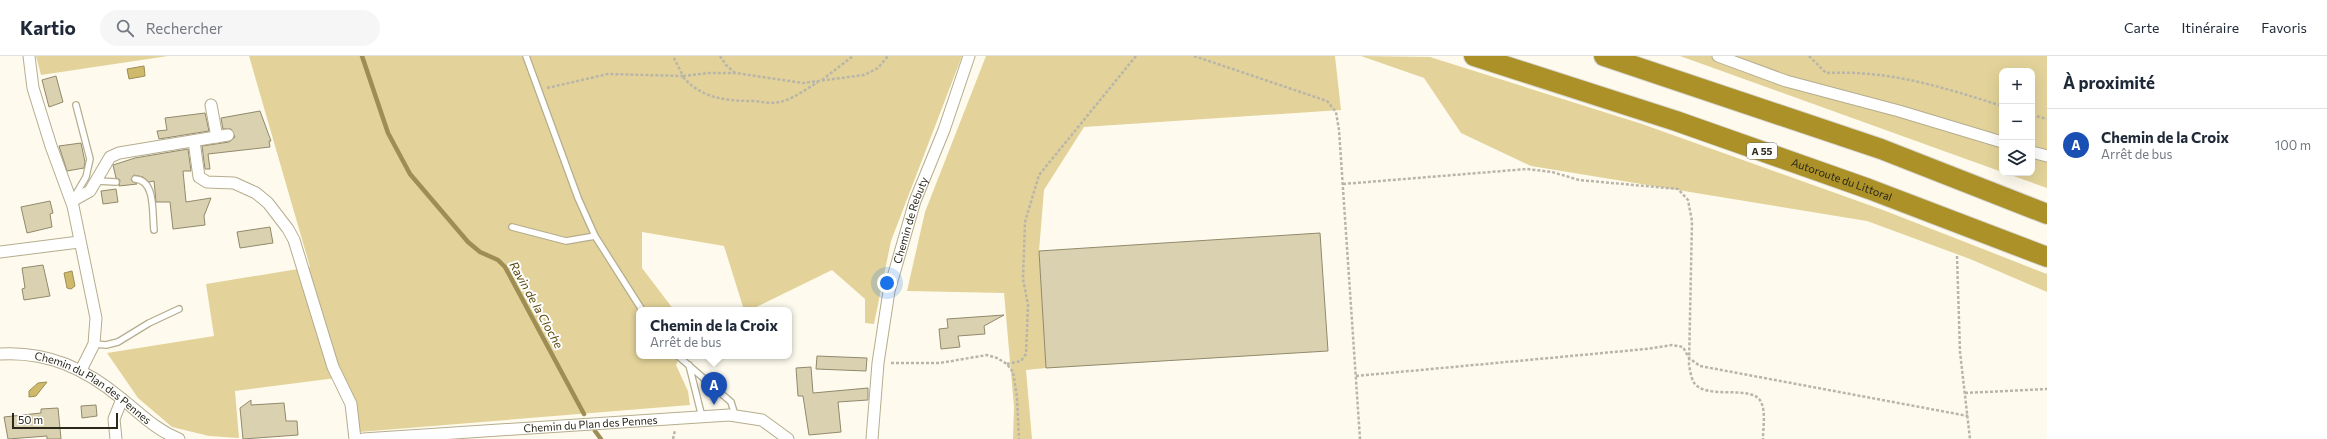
<!DOCTYPE html>
<html lang="fr">
<meta charset="utf-8">
<style>
:root{--surface:#fff;--page:#f6f6f7;--text:#1f2937;--muted:#747a83;--line:#e0e1e3;--accent:#1a73e8}
body{margin:0;font-family:Commissioner,sans-serif;background:var(--page);color:var(--text)}
.controls{position:absolute;right:12px;top:12px;display:grid;overflow:hidden;border-radius:8px;box-shadow:0 4px 16px #0002}
.controls button{width:36px;height:36px;display:grid;place-items:center;padding:0;border:0;border-bottom:1px solid var(--line);background:var(--surface);color:var(--text);font:20px sans-serif}
.scale{position:absolute;left:12px;bottom:10px;width:106px;box-sizing:border-box;padding-left:4px;border:2px solid #2b281b;border-top:0;font-size:11px;line-height:14px;white-space:nowrap;color:#2b281b;-webkit-text-stroke:3px #fff;paint-order:stroke}
.you{position:absolute;left:887px;top:227px;width:14px;height:14px;margin:-10px;border:3px solid #fff;border-radius:50%;background:#1a73e8;box-shadow:0 0 0 6px #1a73e833}
.badge{display:grid;place-items:center;width:26px;height:26px;border-radius:50%;background:var(--accent);color:#fff;font-size:13px;font-weight:700}
.pin{position:absolute;translate:-50% -33px;filter:drop-shadow(0 1px 2px #0008)}
.pin::after{content:'';position:absolute;top:21px;width:14px;height:12px;background:inherit;clip-path:polygon(0 0,100% 0,50% 100%)}
.popup{position:absolute;left:636px;top:251px;width:156px;height:52px;box-sizing:border-box;display:grid;place-content:center;border-radius:8px;background:var(--surface);filter:drop-shadow(0 1px 3px #0005);font-size:13px;white-space:nowrap;color:var(--muted)}
.popup b{font-size:15px;color:var(--text)}
.popup::after{content:'';position:absolute;left:50%;top:100%;margin-left:-8px;border:8px solid transparent;border-top-color:var(--surface)}
.list{margin:0;padding:0;list-style:none}
h2{display:flex;justify-content:space-between;align-items:center;height:52px;margin:0;padding:0 16px;font-size:17px}
h2 small{font-size:13px;font-weight:400;color:var(--muted)}
.list li{display:grid;grid-template-columns:26px 1fr auto;gap:12px;align-items:center;box-sizing:border-box;height:72px;padding:0 16px;border-top:1px solid var(--line)}
.list b{display:block;font-size:15px;white-space:nowrap}
.list p{margin:0;font-size:13px;white-space:nowrap;color:var(--muted)}
.list em{font-size:13px;font-style:normal;color:var(--muted)}
.icon{flex:none;width:22px;height:22px;fill:none;stroke:currentColor;stroke-width:2;stroke-linecap:round;stroke-linejoin:round}
.map{position:relative;flex:none;width:2047px;height:383px;overflow:hidden}
header{display:flex;align-items:center;gap:24px;box-sizing:border-box;height:56px;padding:0 20px;background:var(--surface);border-bottom:1px solid var(--line)}
header strong{font-size:19px}
nav{display:flex;gap:22px;margin-inline-start:auto;font-size:14px}
.search{width:280px;height:36px;background:var(--page);display:flex;align-items:center;gap:10px;box-sizing:border-box;padding:0 14px;border-radius:22px;color:var(--muted);font-size:15px}
main{display:flex}
aside{flex:1;background:var(--surface)}
.map>svg:first-child{display:block}
.green{fill:#e3d39a}
.water{fill:#cfb96b;stroke:#9e8e53}
.lines{fill:none;stroke-linecap:round;stroke-linejoin:round}
.stream{stroke:#9e8e53;stroke-width:4.5}
.building{fill:#dad1b1;stroke:#91896b}
.service-casing{stroke:#b5ad8e;stroke-width:8}
.minor-casing{stroke:#b5ad8e;stroke-width:13}
.motorway-casing{stroke:#d9d8d6;stroke-width:22}
.path{stroke:#b9b6a9;stroke-width:2.5;stroke-dasharray:3 2;stroke-linecap:butt}
.service{stroke:#fff;stroke-width:5.5}
.minor{stroke:#fff;stroke-width:11}
.motorway{stroke:#ab9128;stroke-width:20}
.labels{text-anchor:middle;stroke-width:4;stroke-linejoin:round;paint-order:stroke}
.shield{fill:#fff;stroke:#6b685f;stroke-width:1}
.shield-label{font-size:10px;font-weight:bold;fill:#2b281b}
.street-label{font-size:11px;fill:#2b281b;stroke:#fff}
.water-label{font-size:12px;font-style:italic;fill:#5b4b0e;stroke:#fff}
</style>
<header>
<strong>Kartio</strong>
<div class="search"><svg class="icon" aria-label="search" viewBox="0 0 24 24"><circle cx="10" cy="10" r="6"/><path d="M15 15l6 6"/></svg>Rechercher</div>
<nav><a>Carte</a><a>Itinéraire</a><a>Favoris</a></nav>
</header>
<main>
<div class="map">
<svg width="2047" height="383" viewBox="0 0 2047 383">
<rect width="100%" height="100%" fill="#fefbee"/>
<path class="green" d="M36,0h132l-127,19z
M249,0h713l-71,185 -17,83 -9,-1v-24l-33,-29 -82,40h-6l-20,-64 -82,-14v36l32,42h-35v46h41l-4,9 12,26 2,14 -331,27 -15,-55 -109,14 4,47 -30,-2 -37,-9 -34,-29 -31,-45 107,-17 -8,-52 104,-17z
M986,0h349l6,54 -257,17 -40,63 -5,61 7,117 -20,2 6,69h-19l1,-32 -10,-114 -97,-2 18,-79z
M1361,0l69,1 212,67 241,86 164,64v18l-77,-33 -103,-38 -336,-55 -70,-33 -37,-55z
M1680,0h367v132l-42,-15h27v-102h-30v101z"/>
<path class="water" d="M144,10l1,10 -16,3 -2,-10z
M72,215l3,15 -4,3 -4,-1 -3,-15z
M47,326l-11,14 -7,1v-6l9,-8z"/>
<g class="lines">
<path class="stream" d="M362,0l26,77 22,41 58,68 12,10 18,8 7,7 79,147
M595,375l6,8"/>
</g>
<path class="building" d="M56,20l7,26 -14,5 -7,-27z
M260,55l11,30h-2l1,6 -62,7 2,15h-5l-3,-23 27,-4 6,-5 -4,-8h-8l-2,-11z
M205,57l4,18 -50,8 -2,-8 10,-1 -2,-12z
M81,87l4,19 -1,6 -17,3 -8,-25z
M188,93l3,22h-8l3,31 25,-4 -7,18 1,9 -32,4 -3,-27h-14l-2,-21 -5,1 -6,-5 -9,-2 -3,5 6,4 -18,2 1,-6 -4,-2 -3,-13 22,-7z
M116,133l2,13 -15,2 -2,-13z
M50,145l3,12 -3,1 2,13 -25,6 -6,-26z
M270,171l3,16 -33,5 -3,-16z
M1320,177l8,118 -282,17 -7,-117z
M43,209l7,31 -26,4 -2,-11 3,-1 -3,-20z
M1004,259l-20,11 1,8 -27,2 2,11 -19,2 -2,-20 9,-1 -1,-9z
M817,300l50,2 -1,13 -50,-2z
M811,311l2,26 55,-5v12l-30,2 3,30 -32,3 -6,-39h-5l-2,-28z
M251,344v5l33,-2 2,18h11l1,14 -55,4 -3,-31z
M96,349l1,11 -15,2 -1,-12z
M58,352l3,31h-14v-3l-39,3 -4,-22 37,-4v-4z"/>
<g class="lines">
<defs>
<path id="service" d="M526,0l52,142 17,38 47,74
M135,123c21,1 17,35 19,51
M97,125l19,1
M73,143l13,-22 4,-18 -14,-54
M512,171l54,14 29,-5
M94,288l12,1 12,-3 31,-19 30,-14
M678,300l53,46 4,13
M689,309l13,52"/>
<g id="minor">
<path d="M29,0l4,32 18,58 22,60 23,112 -2,26 -13,26"/>
<path d="M1718,0l68,25 113,30 103,31"/>
<path d="M211,49l6,32"/>
<path d="M194,85l5,36 8,5 27,1 22,10 12,10 20,26 6,11 39,127 18,37 4,35"/>
<path d="M2032,96l15,4"/>
<path d="M72,145l18,-10 20,-34 9,-4 109,-18"/>
<path d="M0,196l79,-10"/>
<path id="s1" d="M0,298c48,-3 86,15 122,45 19,15 34,31 57,40"/>
<path d="M116,383l-2,-20 8,-20"/>
<path id="s2" d="M363,383l366,-24 33,5 26,19"/>
<path id="s3" d="M872,383l6,-76 11,-72 26,-90 29,-71 25,-74"/>
</g>
<g id="motorway">
<path id="s4" d="M1474,0l202,65 193,68 178,68"/>
<path d="M1604,0l277,93 166,65"/>
</g>
</defs>
<use href="#service" class="service-casing"/>
<use href="#minor" class="minor-casing"/>
<use href="#motorway" class="motorway-casing"/>
<path class="path" d="M720,0l6,9 9,8
M1194,0l133,45 9,11 3,18 21,309
M1809,0l17,17c64,-3 116,14 176,33
M683,20l26,-3h27l67,10 61,-8 14,-7 10,-12
M683,21c19,22 44,24 72,24 8,1 17,3 24,1 13,-2 27,-13 39,-20
M822,24l31,-24
M547,32l61,-14 75,2 -10,-20
M2032,59l15,4
M1343,128l184,-15 25,3 27,8 99,9 10,11 4,21 -3,144c1,5 2,11 4,16 11,21 59,2 68,21 5,10 2,26 2,37
M1957,200l3,96 10,87
M891,307h49l47,-8 10,3 10,6 6,8 4,25 2,42
M1007,308l14,-3 5,-7 2,-49 -5,-26 2,-57 14,-47 97,-119
M1356,320l290,-27 26,-4 11,2 6,11 11,8 268,50
M1965,337l82,-4
M673,383l2,-9"/>
<use href="#service" class="service"/>
<use href="#minor" class="minor"/>
<use href="#motorway" class="motorway"/>
</g>
<g class="labels">
<rect class="shield" x="1747" y="87" width="30" height="16" rx="3"/>
<g class="shield-label">
<text x="1762" y="99">A 55</text>
</g>
<g class="street-label">
<text dy="4" stroke="none"><textPath href="#s4" startOffset="388">Autoroute du Littoral</textPath></text>
<text dy="4" stroke="none"><textPath href="#s3" startOffset="223">Chemin de Rebuty</textPath></text>
<text dy="4" stroke="none"><textPath href="#s1" startOffset="102">Chemin du Plan des Pennes</textPath></text>
<text dy="4" stroke="none"><textPath href="#s2" startOffset="228">Chemin du Plan des Pennes</textPath></text>
</g>
<g class="water-label">
<text transform="translate(536 249) rotate(61)" y="4">Ravin de la Cloche</text>
</g>
</g>
</svg>
<div class="controls">
<button>+</button>
<button>−</button>
<button><svg class="icon" aria-label="layers" viewBox="0 0 24 24"><path d="M12 4l9 5-9 5-9-5zM3 14l9 5 9-5"/></svg></button>
</div>
<div class="scale">50 m</div>
<div class="you"></div>
<div class="pin badge" style="left:714px;top:349px;background:#1a4fb4">A</div>
<div class="popup"><b>Chemin de la Croix</b>Arrêt de bus</div>
</div>
<aside>
<h2>À proximité<small></small></h2>
<ul class="list">
<li><span class="badge" style="background:#1a4fb4">A</span><div><b>Chemin de la Croix</b><p>Arrêt de bus</p></div><em>100 m</em></li>
</ul>
</aside>
</main>
